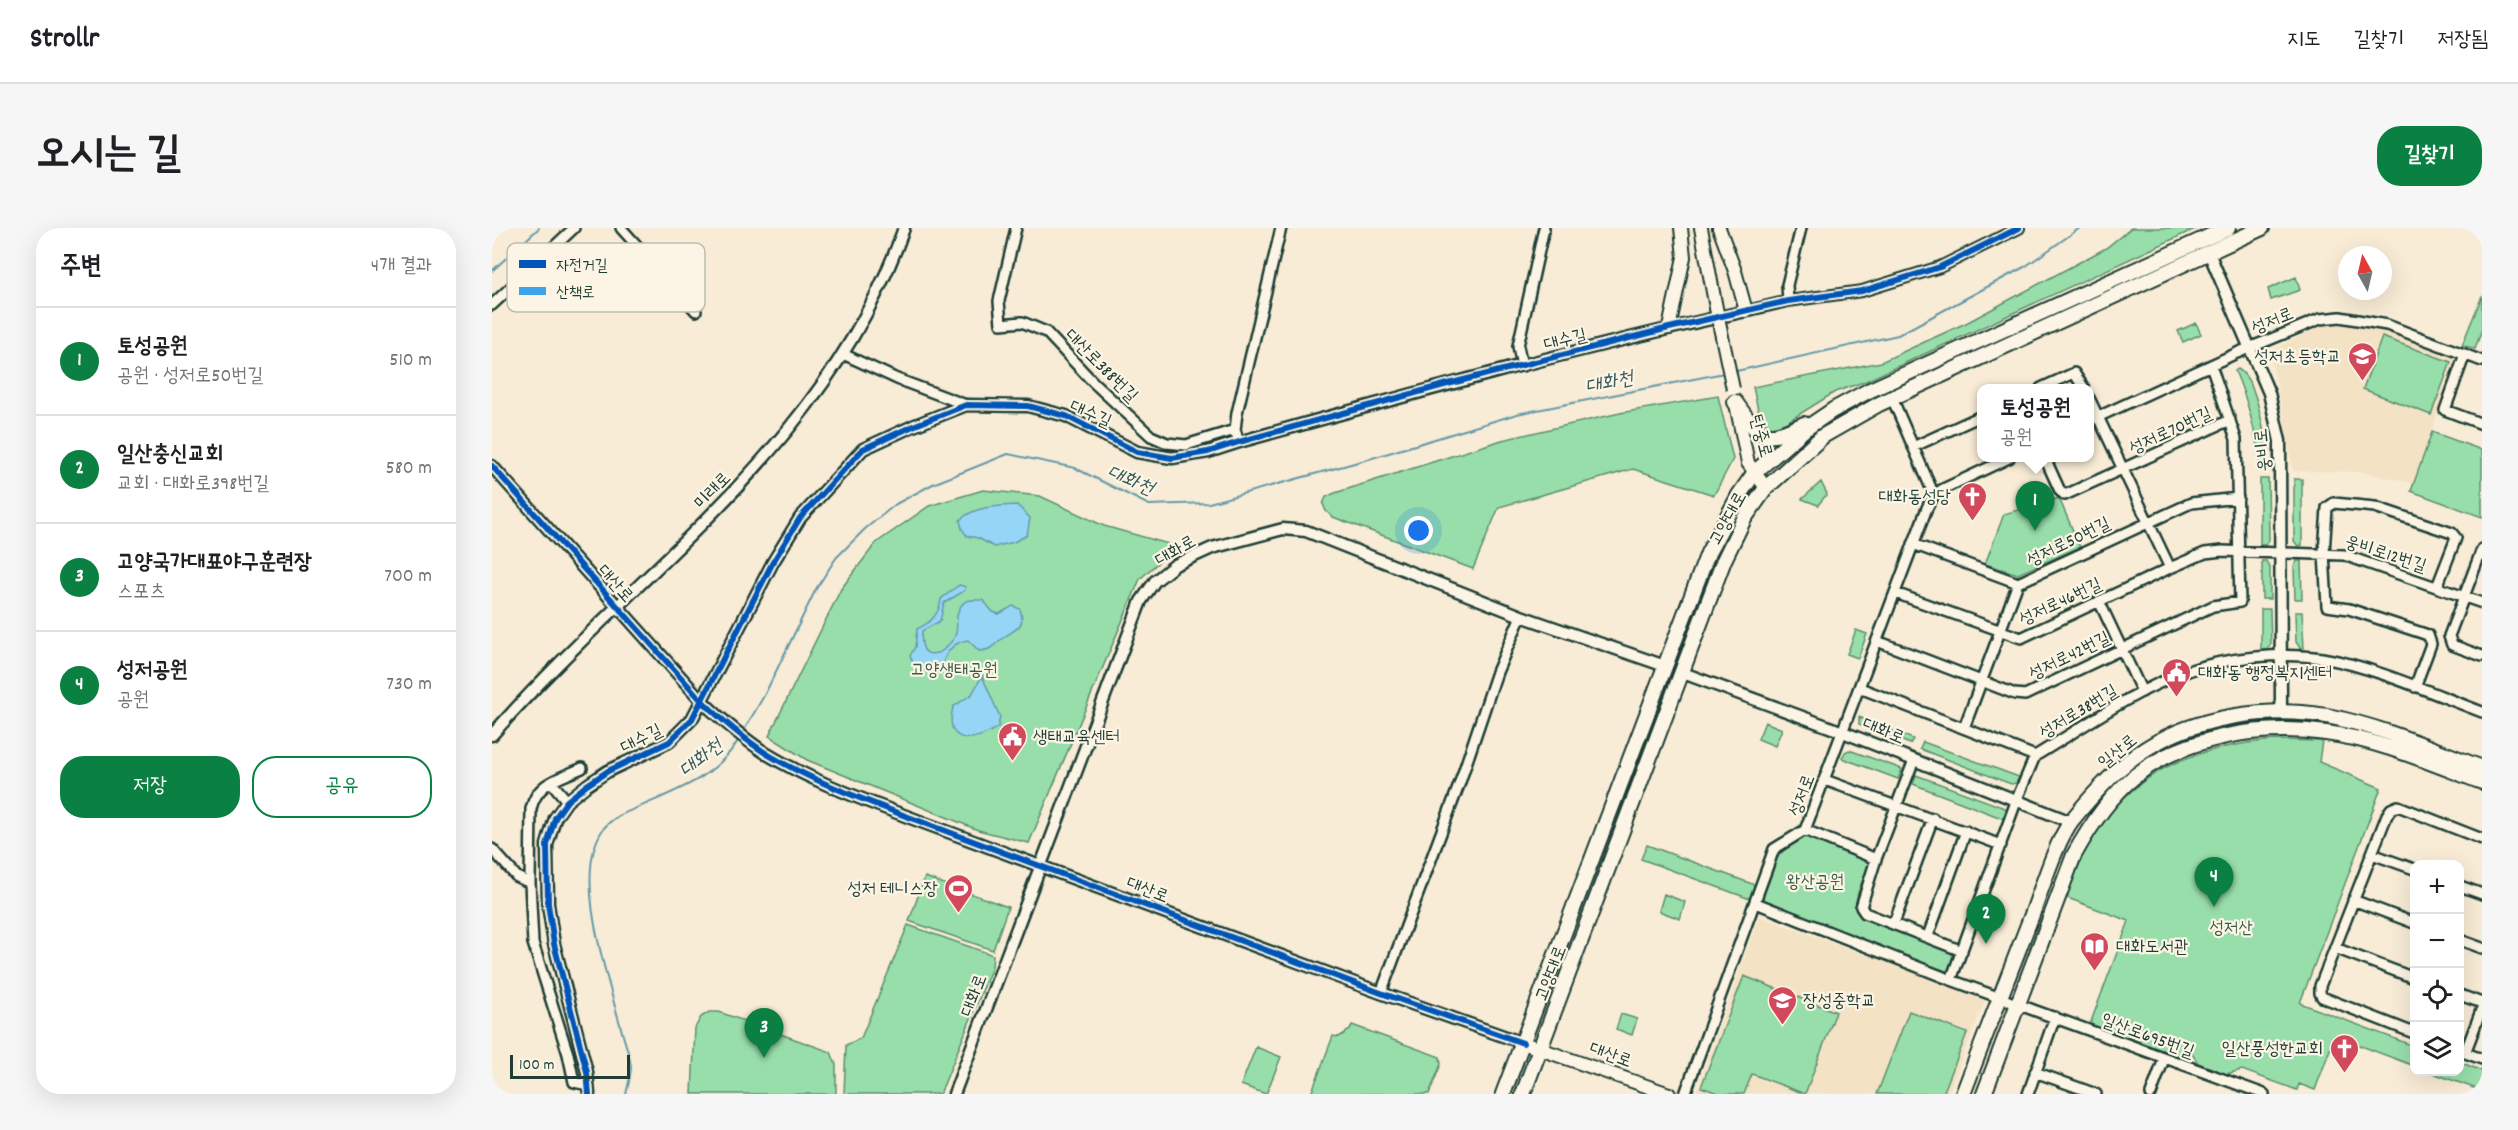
<!DOCTYPE html>
<html lang="ko">
<meta charset="utf-8">
<style>
:root{--surface:#fff;--page:#f6f6f6;--text:#202124;--muted:#757577;--line:#e0e0e0;--accent:#0b8043}
body{margin:0;font-family:Dekko,"Poor Story",sans-serif;background:var(--page);color:var(--text)}
.controls{position:absolute;right:18px;bottom:18px;display:grid;overflow:hidden;border-radius:12px;box-shadow:0 6px 24px #0002}
.controls button{width:54px;height:54px;display:grid;place-items:center;padding:0;border:0;border-bottom:2px solid var(--line);background:var(--surface);color:var(--text);font:30px sans-serif}
.compass{position:absolute;left:1846px;top:18px;width:54px;height:54px;border-radius:50%;background:var(--surface);box-shadow:0 6px 24px #0002;rotate:352deg}
.scale{position:absolute;left:18px;bottom:15px;width:120px;box-sizing:border-box;padding-left:6px;border:3px solid #1f3d34;border-top:0;font-size:16px;line-height:21px;white-space:nowrap;color:#1f3d34;-webkit-text-stroke:4px #fcf5e5;paint-order:stroke}
.you{position:absolute;left:927px;top:303px;width:21px;height:21px;margin:-15px;border:4px solid #fff;border-radius:50%;background:#1a73e8;box-shadow:0 0 0 9px #1a73e833}
.badge{display:grid;place-items:center;width:39px;height:39px;border-radius:50%;background:var(--accent);color:#fff;font-size:20px;font-weight:700}
.pin{position:absolute;translate:-50% -50px;filter:drop-shadow(0 2px 3px #0008)}
.pin::after{content:'';position:absolute;top:32px;width:21px;height:18px;background:inherit;clip-path:polygon(0 0,100% 0,50% 100%)}
.popup{position:absolute;left:1485px;top:156px;width:117px;height:78px;box-sizing:border-box;display:grid;place-content:center;border-radius:12px;background:var(--surface);filter:drop-shadow(0 2px 4px #0005);font-size:20px;white-space:nowrap;color:var(--muted)}
.popup b{font-size:22px;color:var(--text)}
.popup::after{content:'';position:absolute;left:50%;top:100%;margin-left:-12px;border:12px solid transparent;border-top-color:var(--surface)}
.list{margin:0;padding:0;list-style:none}
h2{display:flex;justify-content:space-between;align-items:center;height:78px;margin:0;padding:0 24px;font-size:26px}
h2 small{font-size:20px;font-weight:400;color:var(--muted)}
.list li{display:grid;grid-template-columns:39px 1fr auto;gap:18px;align-items:center;box-sizing:border-box;height:108px;padding:0 24px;border-top:2px solid var(--line)}
.list b{display:block;font-size:22px;white-space:nowrap}
.list p{margin:0;font-size:20px;white-space:nowrap;color:var(--muted)}
.list em{font-size:20px;font-style:normal;color:var(--muted)}
.actions{display:flex;gap:12px;padding:18px 24px}
.actions a{flex:1;padding:14px 0;border:2px solid var(--accent);border-radius:24px;text-align:center;font-size:21px;color:var(--accent)}
.actions .main{background:var(--accent);color:#fff}
.icon{flex:none;width:33px;height:33px;fill:none;stroke:currentColor;stroke-width:2;stroke-linecap:round;stroke-linejoin:round}
.map{position:relative;flex:none;width:1990px;height:866px;overflow:hidden;border-radius:24px}
header{display:flex;align-items:center;gap:36px;box-sizing:border-box;height:84px;padding:0 30px;background:var(--surface);border-bottom:2px solid var(--line)}
header strong{font-size:28px}
nav{display:flex;gap:33px;margin-inline-start:auto;font-size:21px}
.intro{display:flex;align-items:center;justify-content:space-between;box-sizing:border-box;height:144px;padding:0 36px}
h1{margin:0;font-size:42px}
.button{padding:15px 27px;border-radius:24px;background:var(--accent);color:#fff;font-size:21px;font-weight:700}
main{display:flex;gap:36px;padding:0 36px}
aside{flex:1;background:var(--surface);border-radius:24px;box-shadow:0 6px 24px #0002}
.map>svg:first-child{display:block}
.built{fill:#f4e2c5}
.green{fill:#98deaa;stroke:#5c8e6f;stroke-width:1.5}
.water{fill:#95d6f7;stroke:#6699a9;stroke-width:1.5}
.lines{fill:none;stroke-linecap:round;stroke-linejoin:round}
.stream{stroke:#6699a9;stroke-width:2}
.minor-casing{stroke:#1f3d34;stroke-width:14}
.tertiary-casing{stroke:#1f3d34;stroke-width:15}
.secondary-casing{stroke:#1f3d34;stroke-width:16}
.primary-casing{stroke:#1f3d34;stroke-width:18}
.minor{stroke:#fcf5e5;stroke-width:9}
.tertiary{stroke:#fcf5e5;stroke-width:10}
.secondary{stroke:#fcf5e5;stroke-width:12}
.primary{stroke:#fcf5e5;stroke-width:14}
.secondary-bridge-casing{stroke:#1f3d34;stroke-width:16;stroke-linecap:butt}
.secondary-bridge{stroke:#fcf5e5;stroke-width:12}
.quiet{stroke:#3da4eb;stroke-width:4.5;stroke-dasharray:9 4.5;stroke-linecap:butt}
.cycleway-casing{stroke:#fcf5e5;stroke-width:10}
.cycleway{stroke:#0057b8;stroke-width:6}
.labels{text-anchor:middle;stroke-width:4.5;stroke-linejoin:round;paint-order:stroke}
.street-label{font-size:18px;fill:#1f3d34;stroke:#fcf5e5}
.poi-label{font-size:18px;fill:#1f3d34;stroke:#fcf5e5;text-anchor:end}
.park-label{font-size:18px;fill:#375d4c;stroke:#fcf5e5}
.water-label{font-size:20px;font-style:italic;fill:#375c5b;stroke:#fcf5e5}
.key{fill:#fcf5e5;stroke:#babeb0;stroke-width:1.5}
.key-label{font-size:16px;fill:#1f3d34}
</style>
<header>
<strong>Strollr</strong>
<nav><a>지도</a><a>길찾기</a><a>저장됨</a></nav>
</header>
<div class="intro"><h1>오시는 길</h1><a class="button">길찾기</a></div>
<main>
<aside>
<h2>주변<small>4개 결과</small></h2>
<ul class="list">
<li><span class="badge">1</span><div><b>토성공원</b><p>공원 · 성저로50번길</p></div><em>510 m</em></li>
<li><span class="badge">2</span><div><b>일산충신교회</b><p>교회 · 대화로398번길</p></div><em>580 m</em></li>
<li><span class="badge">3</span><div><b>고양국가대표야구훈련장</b><p>스포츠</p></div><em>700 m</em></li>
<li><span class="badge">4</span><div><b>성저공원</b><p>공원</p></div><em>730 m</em></li>
</ul>
<div class="actions"><a class="main">저장</a><a>공유</a></div>
</aside>
<div class="map">
<svg width="1990" height="866" viewBox="0 0 1990 866">
<rect width="100%" height="100%" fill="#f8ecd6"/>
<filter id="ink" filterUnits="userSpaceOnUse"><feTurbulence type="fractalNoise" baseFrequency=".0167" numOctaves="2"/><feDisplacementMap in="SourceGraphic" scale="12" xChannelSelector="R" yChannelSelector="G"/><feConvolveMatrix kernelMatrix="1 2 1 2 8 2 1 2 1" color-interpolation-filters="sRGB"/></filter>
<g filter="url(#ink)">
<path class="built" d="M1852,97l39,6 73,27 -42,125 -53,-11 -68,-1 -11,-65 -13,-54 51,-26z
M1267,688l112,41 12,2 102,41 -37,94 -252,-1z"/>
<path class="green" d="M1639,0h66l-331,153 -31,11 -56,35h-8l-11,-8 -7,-32 128,-25 87,-40 138,-74z
M1804,49l4,13 -29,10 -3,-11z
M1990,68v33l-7,20 -13,-4z
M1704,95l5,11 -18,8 -5,-11z
M1890,109l69,25 -20,53 -68,-26z
M1746,141c21,12 28,75 30,98h-8c-4,-35 -11,-64 -25,-96z
M1226,168l15,63 -19,36 -81,-26 -134,38 -26,62 -140,-52 -7,-6 -3,-7 3,-7 9,-4 167,-53 118,-27z
M1940,204l50,18v67l-71,-26z
M1768,251h8l1,61 -4,5h-5z
M1802,251h8v66l-4,1 -4,-5z
M1329,254l6,12 -9,11 -16,-6z
M491,262l57,6 64,30 72,20 -36,33 -111,264 -51,-13 -171,-70 -38,-24 72,-147 35,-46 53,-37z
M1567,270l21,49 -62,27 -33,-10 19,-50z
M1770,333h4l4,7v31h-8z
M1805,333h4l1,38h-7l-1,-32z
M1769,381h9l1,35 -4,6h-6z
M1803,384h7l2,36h-4l-4,-6z
M1364,402l11,4 -9,24 -11,-4z
M1367,489l54,22 -3,5 -51,-20z
M1273,494l17,7 -7,17 -17,-7z
M1783,512l47,1 -3,21 62,26 -81,215 114,43v20l-79,-30 -20,54 -16,-6 -2,6 -55,-20 -16,4 -28,-11 -7,-11 -6,7 -95,-35 39,-103 -64,-24c9,-23 18,-47 32,-67 43,-64 104,-84 178,-90z
M1431,514l96,35 -3,6 -5,1 -91,-35z
M1357,522l53,19 -4,10 -56,-21 3,-6z
M1424,547l89,33 2,3 -3,8 -91,-35z
M1311,608h4l64,25c-5,14 -22,42 -12,54l91,34 4,10 -4,11 -4,1 -180,-65 -4,-6c10,-34 9,-45 41,-64z
M1155,617l108,40 -5,14 -109,-40z
M433,649l83,30 -15,43 -84,-29z
M1172,666l21,8 -5,17 -21,-8z
M416,697l85,30 -1,12 -52,127h-96l2,-49 15,-7z
M1252,748l92,36 -31,82 -53,-20 -8,20h-23l-20,-7z
M1417,783l58,22 -24,61h-66z
M217,784h10l112,40 5,13v29h-144l3,-66 6,-11z
M1129,786l16,5 -5,16 -16,-6z
M860,797l88,32 1,7 -12,30h-118l22,-58 6,1 11,-7z
M764,819l25,10 -15,37 -25,-9z
M1968,834l22,9v20l-52,-19h30z"/>
<path class="water" d="M525,277l13,13 -3,17 -13,7 -20,5 -16,-9 -11,-2 -5,-7 -2,-9c15,-14 38,-14 57,-15z
M467,357l7,2 -2,4 -20,12 -4,18 -18,10c-1,6 -1,13 2,19 4,5 8,4 13,3 6,-1 7,-4 11,-8 16,-14 3,-25 13,-39 5,-8 14,-6 22,-6l10,12 6,2 14,-8 7,3c6,19 -4,19 -17,29 -9,6 -11,13 -24,13l-11,-11c-14,2 -21,10 -25,23l-16,7 -11,-1 -6,-13 5,-9 2,-18c14,-7 22,-14 24,-30z
M490,448l18,41 -2,10c-23,16 -55,19 -45,-20l19,-13z"/>
<g class="lines">
<path class="stream" d="M0,43l47,-43
M1240,144l166,-37 128,-69 54,-38
M251,504l22,-38 51,-105 20,-31 29,-29 31,-25 37,-20 75,-30 67,14 74,37 60,-2 160,-44 148,-45 207,-41
M134,866c2,-8 5,-19 5,-27 -1,-12 -6,-24 -9,-35 -13,-51 -52,-159 -18,-204 9,-11 23,-16 35,-21 38,-17 78,-30 100,-68"/>
<defs>
<path id="minor" d="M129,0l75,83
M524,0l-17,73 2,23 21,-2 24,10 47,50 58,54 16,7 19,2 49,-15
M1296,73l-1,-16 14,-57
M0,77l82,-77
M1254,83l42,-10 74,-10 78,-24 79,-39
M351,126l54,25 69,26
M1973,126l-20,56 37,14
M1030,138l-4,-20 26,-118
M1549,160l33,-15 10,15
M1400,170l42,97
M1597,170l81,170
M1597,193l148,-68 83,-34 20,-2 47,8 95,36
M745,208l-2,-6 2,-17 44,-185
M1421,219l68,-31
M1553,230l15,33 5,4 165,-75
M1421,316l105,39 173,-80 47,-5
M1990,321l-33,87 3,9 30,11
M1403,365l126,45 149,-70 35,-15 17,-2 122,4 138,48
M1607,373l43,91
M1385,413l138,53 10,1 188,-89 27,-4 -4,-163 -25,-74
M1923,459l16,-43 -3,-9 -79,-26 -22,-3 -3,-53 3,-45 7,-5 41,4 77,26 4,5 -19,49
M1368,460l175,68c50,-30 101,-67 156,-86 37,-13 93,-18 131,-12 50,8 112,36 160,54
M1472,500l54,-145
M1422,532l-38,99 -15,48 4,6 97,38
M90,540c-23,11 -45,14 -51,41l-1,74 3,60 35,111 6,28 14,3
M1333,552l176,65
M60,555l15,18
M1313,602l71,29
M0,621l25,28 13,6
M1880,626l42,15
M1968,658l22,8
M1861,672l61,23
M1264,675l195,77 313,114
M1402,695l39,-105
M1436,708l38,-105
M1968,712l22,8
M1843,720l79,30
M1459,752l66,-181 18,-43
M889,765l78,-208 38,-113 24,-56
M1968,767l22,8
M1922,805l-92,-36 -2,-4v-7l67,-171 4,-6 7,-3 84,33
M1968,823l22,8
M1973,825l17,-45
M1543,844l61,22
M1193,866l89,-245 31,-19 122,-322 7,-13 9,-6 66,-31
M1536,866l27,-77
M1659,866l13,-35"/>
<path id="tertiary" d="M1717,25l60,140 11,48 1,271
M0,238l210,235c20,19 42,38 65,53 43,26 90,43 136,61l478,178 142,50
M1191,445l160,59 228,90
M0,507c146,-167 336,-288 412,-507
M97,866l-2,-22 -33,-128 -6,-40 -1,-59 8,-27 12,-17 20,-16 21,-14 61,-29 23,-23 81,-157 27,-44 63,-69 50,-23 53,-21 62,1 38,10 71,36 35,6 36,-6 31,-10c168,-47 336,-93 507,-131
M462,866l187,-493 14,-20 20,-16 37,-17 71,-19 23,2 215,85 144,50"/>
<path id="secondary" d="M1209,0l15,80
M1227,0l16,43 11,40
M1177,100l15,-71 -3,-29
M1244,176l12,59 18,25
M1031,815l146,51"/>
<path id="primary" d="M1243,174c27,37 26,42 69,22
M1011,866l205,-541 31,-58 16,-23 50,-43 28,-19 35,-19 360,-163
M1031,866l201,-534 20,-41 22,-31 57,-52 56,-32 383,-176
M1471,866c23,-61 47,-122 70,-182 10,-27 23,-70 39,-92 21,-26 47,-55 75,-72 51,-32 122,-42 180,-32 53,10 105,33 155,52
M1492,866l90,-239c16,-29 35,-58 61,-79 50,-40 129,-52 191,-43 54,7 105,30 156,49"/>
</defs>
<use href="#minor" class="minor-casing"/>
<use href="#tertiary" class="tertiary-casing"/>
<use href="#secondary" class="secondary-casing"/>
<use href="#primary" class="primary-casing"/>
<use href="#minor" class="minor"/>
<use href="#tertiary" class="tertiary"/>
<use href="#secondary" class="secondary"/>
<use href="#primary" class="primary"/>
<defs>
<path id="secondary-bridge" d="M1224,80l17,81"/>
</defs>
<use href="#secondary-bridge" class="secondary-bridge-casing"/>
<use href="#secondary-bridge" class="secondary-bridge"/>
<path class="quiet" d="M0,3l4,-3"/>
<defs>
<path id="cycleway" d="M0,238l210,235c20,19 42,38 65,53 43,26 90,43 136,61l478,178 142,50
M97,866l-2,-22 -33,-128 -6,-40 -1,-59 8,-27 12,-17 20,-16 21,-14 61,-29 23,-23 81,-157 27,-44 63,-69 50,-23 53,-21 62,1 38,10 71,36 35,6 36,-6 31,-10 205,-57 225,-57 119,-27 74,-10 78,-24 79,-39"/>
</defs>
<use href="#cycleway" class="cycleway-casing"/>
<use href="#cycleway" class="cycleway"/>
</g>
</g>
<defs>
<symbol id="school-pin" viewBox="-11 -11 22 30"><path d="M0 17L-7.5 6A9.5 9.5 0 1 1 7.5 6Z" fill="#d1495b" stroke="#fcf5e5"/><path d="M0-5L7-2L0 1L-7-2ZM-4 1L0 2.5L4 1V4Q0 6-4 4Z" fill="#fff"/></symbol>
<symbol id="church-pin" viewBox="-11 -11 22 30"><path d="M0 17L-7.5 6A9.5 9.5 0 1 1 7.5 6Z" fill="#d1495b" stroke="#fcf5e5"/><path d="M-1.2-6h2.4v3.5h3.3v2.4h-3.3V6h-2.4V-.1h-3.3v-2.4h3.3Z" fill="#fff"/></symbol>
<symbol id="civic-pin" viewBox="-11 -11 22 30"><path d="M0 17L-7.5 6A9.5 9.5 0 1 1 7.5 6Z" fill="#d1495b" stroke="#fcf5e5"/><path d="M-.6-6.5H3V-4.5H.6V-3L4-1V1h2V6H-6V1h2V-1L-.6-3ZM-1.2 2.5V6h2.4V2.5Z" fill="#fff"/></symbol>
<symbol id="stadium-pin" viewBox="-11 -11 22 30"><path d="M0 17L-7.5 6A9.5 9.5 0 1 1 7.5 6Z" fill="#d1495b" stroke="#fcf5e5"/><path d="M0-5a6.5 5 0 1 0 0 10a6.5 5 0 1 0 0-10ZM-3.5-1.8h7v3.6h-7Z" fill="#fff"/></symbol>
<symbol id="library-pin" viewBox="-11 -11 22 30"><path d="M0 17L-7.5 6A9.5 9.5 0 1 1 7.5 6Z" fill="#d1495b" stroke="#fcf5e5"/><path d="M-6-4Q-3-5.5-.7-3.5V5Q-3 3-6 4ZM6-4Q3-5.5 .7-3.5V5Q3 3 6 4Z" fill="#fff"/></symbol>
</defs>
<g fill-rule="evenodd">
<use href="#school-pin" x="1854" y="112" width="33" height="45"/>
<use href="#church-pin" x="1464" y="252" width="33" height="45"/>
<use href="#civic-pin" x="1668" y="428" width="33" height="45"/>
<use href="#civic-pin" x="504" y="492" width="33" height="45"/>
<use href="#stadium-pin" x="450" y="644" width="33" height="45"/>
<use href="#library-pin" x="1586" y="702" width="33" height="45"/>
<use href="#school-pin" x="1274" y="756" width="33" height="45"/>
<use href="#church-pin" x="1836" y="804" width="33" height="45"/>
</g>
<g class="labels">
<g class="street-label">
<text transform="translate(1780 92) rotate(-22)" y="6">성저로</text>
<text transform="translate(1073 111) rotate(-14)" y="6">대수길</text>
<text transform="translate(610 137) rotate(45)" y="6">대산로388번길</text>
<text transform="translate(599 185) rotate(24)" y="6">대수길</text>
<text transform="translate(1678 202) rotate(-25)" y="6">성저로70번길</text>
<text transform="translate(1270 208) rotate(75)" y="6">탄중로</text>
<text transform="translate(1770 222) rotate(-96)" y="6">웅비로</text>
<text transform="translate(220 262) rotate(-46)" y="6">미래로</text>
<text transform="translate(1235 290) rotate(-61)" y="6">고양대로</text>
<text transform="translate(1576 313) rotate(-26)" y="6">성저로50번길</text>
<text transform="translate(683 322) rotate(-30)" y="6">대화로</text>
<text transform="translate(1894 325) rotate(18)" y="6">웅비로12번길</text>
<text transform="translate(124 355) rotate(48)" y="6">대산로</text>
<text transform="translate(1568 373) rotate(-25)" y="6">성저로46번길</text>
<text transform="translate(1577 427) rotate(-26)" y="6">성저로42번길</text>
<text transform="translate(1586 483) rotate(-31)" y="6">성저로38번길</text>
<text transform="translate(1392 502) rotate(22)" y="6">대화로</text>
<text transform="translate(149 510) rotate(-27)" y="6">대수길</text>
<text transform="translate(1625 523) rotate(-39)" y="6">일산로</text>
<text transform="translate(1309 567) rotate(-69)" y="6">성저로</text>
<text transform="translate(656 661) rotate(21)" y="6">대산로</text>
<text transform="translate(1058 745) rotate(-69)" y="6">고양대로</text>
<text transform="translate(481 767) rotate(-69)" y="6">대화로</text>
<text transform="translate(1656 807) rotate(20)" y="6">일산로695번길</text>
<text transform="translate(1119 826) rotate(20)" y="6">대산로</text>
</g>
<g class="poi-label">
<text x="1849" y="134">성저초등학교</text>
<text x="1459" y="274">대화동성당</text>
<text x="1706" y="450" text-anchor="start">대화동 행정복지센터</text>
<text x="541" y="514" text-anchor="start">생태교육센터</text>
<text x="446" y="666">성저 테니스장</text>
<text x="1624" y="724" text-anchor="start">대화도서관</text>
<text x="1311" y="778" text-anchor="start">장성중학교</text>
<text x="1831" y="826">일산풍성한교회</text>
</g>
<g class="park-label">
<text x="462" y="447">고양생태공원</text>
<text x="1323" y="659">왕산공원</text>
<text x="1739" y="705">성저산</text>
</g>
<g class="water-label">
<text transform="translate(1117 153) rotate(-12)" y="7">대화천</text>
<text transform="translate(639 251) rotate(23)" y="7">대화천</text>
<text transform="translate(208 529) rotate(-38)" y="7">대화천</text>
</g>
</g>
<rect x="15" y="15" width="198" height="69" rx="9" class="key"/>
<rect x="27" y="32" width="27" height="8" fill="#0057b8"/>
<rect x="27" y="59" width="27" height="8" fill="#3da4eb"/>
<g class="key-label">
<text x="64" y="42">자전거길</text>
<text x="64" y="69">산책로</text>
</g>
</svg>
<div class="controls">
<button>+</button>
<button>−</button>
<button><svg class="icon" aria-label="locate" viewBox="0 0 24 24"><circle cx="12" cy="12" r="6"/><path d="M12 2v4M12 18v4M2 12h4M18 12h4"/></svg></button>
<button><svg class="icon" aria-label="layers" viewBox="0 0 24 24"><path d="M12 4l9 5-9 5-9-5zM3 14l9 5 9-5"/></svg></button>
</div>
<svg class="compass" viewBox="-18 -18 36 36"><path d="M0-13l5 13h-10z" fill="#e53935"/><path d="M0 13l5-13h-10z" fill="#757577"/></svg>
<div class="scale">100 m</div>
<div class="you"></div>
<div class="pin badge" style="left:1543px;top:303px">1</div>
<div class="popup"><b>토성공원</b>공원</div>
<div class="pin badge" style="left:1494px;top:716px">2</div>
<div class="pin badge" style="left:272px;top:830px">3</div>
<div class="pin badge" style="left:1722px;top:679px">4</div>
</div>
</main>
